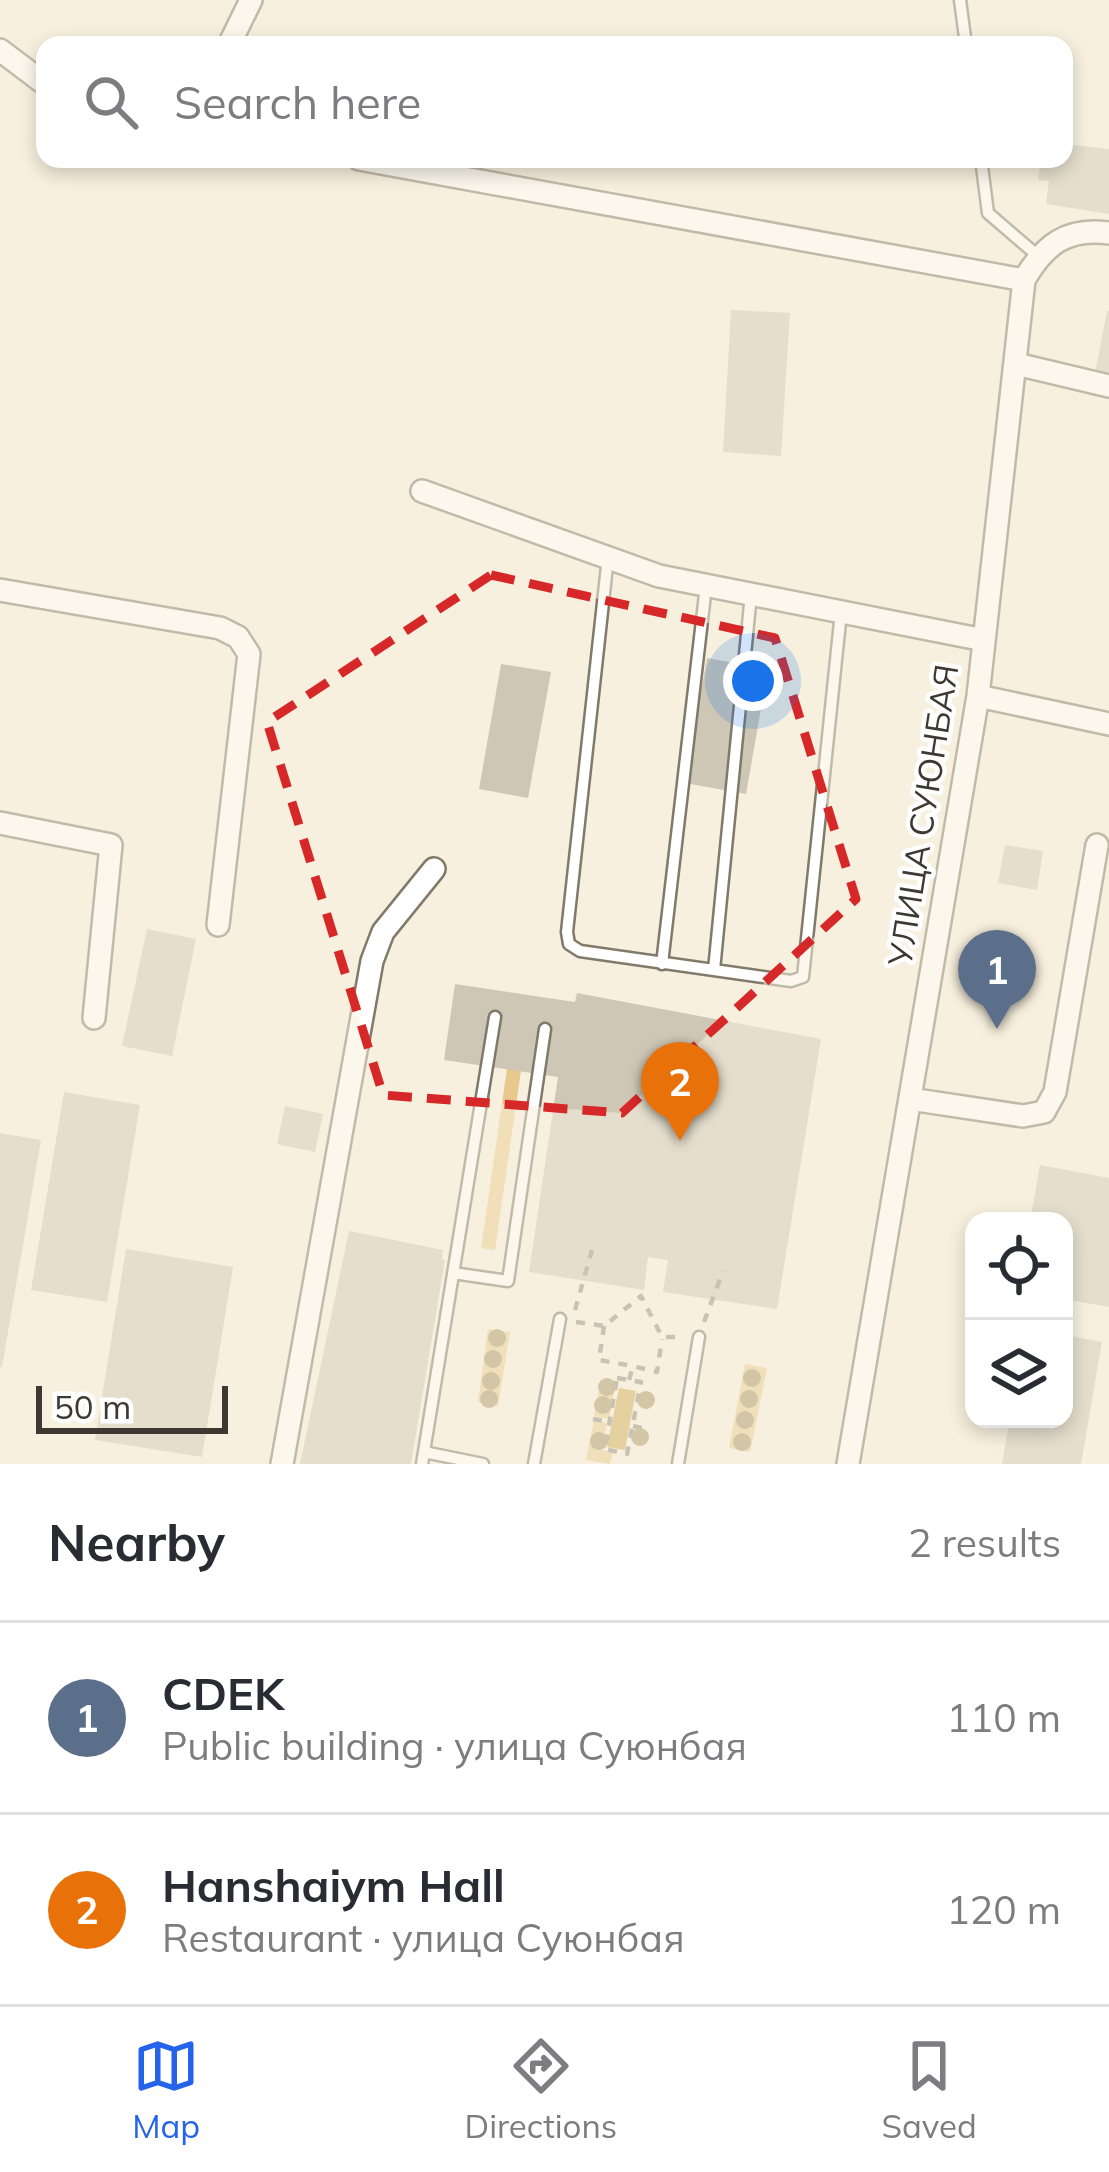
<!DOCTYPE html>
<meta charset="utf-8">
<style>
:root{--surface:#fff;--page:#f7f7f7;--text:#2b2b33;--muted:#7c7c81;--line:#e1e1e2;--accent:#2563eb}
body{margin:0;font-family:Mulish,sans-serif;background:var(--page);color:var(--text)}
.controls{position:absolute;right:36px;bottom:36px;display:grid;overflow:hidden;border-radius:24px;box-shadow:0 6px 18px #0003}
.controls button{width:108px;height:108px;display:grid;place-items:center;padding:0;border:0;border-bottom:3px solid var(--line);background:var(--surface);color:var(--text);font:60px sans-serif}
.scale{position:absolute;left:36px;bottom:30px;width:192px;box-sizing:border-box;padding-left:12px;border:6px solid #3d3932;border-top:0;font-size:33px;line-height:42px;white-space:nowrap;color:#3d3932;-webkit-text-stroke:9px #fefefe;paint-order:stroke}
.you{position:absolute;left:753px;top:681px;width:42px;height:42px;margin:-30px;border:9px solid #fff;border-radius:50%;background:#1a73e8;box-shadow:0 0 0 18px #1a73e833}
.badge{display:grid;place-items:center;width:78px;height:78px;border-radius:50%;background:var(--accent);color:#fff;font-size:39px;font-weight:700}
.pin{position:absolute;translate:-50% -99px;filter:drop-shadow(0 3px 6px #0008)}
.pin::after{content:'';position:absolute;top:63px;width:42px;height:36px;background:inherit;clip-path:polygon(0 0,100% 0,50% 100%)}
.list{margin:0;padding:0;list-style:none}
h2{display:flex;justify-content:space-between;align-items:center;height:156px;margin:0;padding:0 48px;font-size:51px}
h2 small{font-size:39px;font-weight:400;color:var(--muted)}
.list li{display:grid;grid-template-columns:78px 1fr auto;gap:36px;align-items:center;box-sizing:border-box;height:192px;padding:0 48px;border-top:3px solid var(--line)}
.list b{display:block;font-size:45px;white-space:nowrap}
.list p{margin:0;font-size:39px;white-space:nowrap;color:var(--muted)}
.list em{font-size:39px;font-style:normal;color:var(--muted)}
.icon{flex:none;width:66px;height:66px;fill:none;stroke:currentColor;stroke-width:2;stroke-linecap:round;stroke-linejoin:round}
.map{position:relative;flex:none;width:1109px;height:1464px;overflow:hidden}
.search{position:absolute;background:var(--surface);box-shadow:0 6px 18px #0003;left:36px;right:36px;top:36px;height:132px;display:flex;align-items:center;gap:30px;box-sizing:border-box;padding:0 42px;border-radius:24px;color:var(--muted);font-size:45px}
.sheet{height:540px;background:var(--surface)}
nav{display:flex;justify-content:space-around;align-items:center;box-sizing:border-box;height:168px;border-top:3px solid var(--line);background:var(--surface);font-size:33px;color:var(--muted)}
nav a{display:grid;justify-items:center;gap:6px}
nav .on{color:var(--accent)}
.map>svg:first-child{display:block}
.green{fill:#e7c98d}
.water{fill:#cea855}
.building{fill:#cfc7b5}
.lines{fill:none;stroke-linecap:round;stroke-linejoin:round}
.lane-casing{stroke:#817969;stroke-width:15}
.street-casing{stroke:#817969;stroke-width:26}
.path{stroke:#928c80;stroke-width:4.5;stroke-dasharray:9 9;stroke-linecap:butt}
.lane{stroke:#fff;stroke-width:10}
.street{stroke:#fff;stroke-width:21}
.tree{fill:#a49264}
.marked{fill:none;stroke:#d62828;stroke-width:9;stroke-dasharray:24 15;stroke-linejoin:round}
.labels{text-anchor:middle;stroke-width:9;stroke-linejoin:round;paint-order:stroke}
.street-label{font-size:33px;fill:#3d3932;stroke:#fefefe}
</style>
<div class="map">
<svg width="1109" height="1464" viewBox="0 0 1109 1464">
<rect width="100%" height="100%" fill="#f8f0de"/>
<path class="green" d="M511,1041l14,2 -30,207 -14,-2z
M488,1329l22,3 -12,74 -20,-4z
M745,1364l22,4 -17,84 -21,-4z
M601,1380l15,3 -7,36 -15,-3z
M594,1420l13,3 -6,27 12,2 -3,12 -24,-4z"/>
<path class="water" d="M619,1388l17,3 -11,59 -18,-3z"/>
<path class="building" d="M1064,144l45,5v65l-63,-10 3,-23 -11,-1 3,-21h23z
M731,310l59,3 -9,143 -58,-4z
M1107,311h2v86l-18,-3z
M707,658l61,11 -22,125 -61,-11z
M501,664l50,8 -23,126 -49,-9z
M1005,845l38,6 -6,39 -39,-7z
M147,929l49,10 -24,117 -50,-10z
M455,984l120,18 2,-9 244,46 -44,270 -114,-17 5,-32 -20,-3 -4,33 -115,-18 29,-195 -114,-17z
M64,1092l76,13 -33,197 -76,-12z
M285,1106l38,8 -8,38 -38,-8z
M0,1133l41,7 -39,227h-2z
M1040,1165l69,13v129l-45,-8v-78h-34z
M349,1231l94,19 -1,9 3,1 -34,204h-111z
M126,1249l107,18 -31,190 -107,-17z
M1064,1335l38,7 -21,122h-79l8,-45h54z"/>
<g class="lines">
<defs>
<path id="lane" d="M960,0l6,45
M981,159l7,54 50,43
M608,557l-41,375 2,12 11,7 211,30 12,-4 38,-365
M662,964l44,-378
M714,970l37,-376
M453,1273l55,8 37,-252
M424,1452l59,12
M422,1464l73,-447
M534,1464l26,-145
M678,1464l21,-127"/>
<path id="street" d="M229,45l22,-45
M0,50l45,34
M359,159l665,121
M1016,364l93,22
M422,491l237,85 325,64
M0,590l220,38 18,9 11,17 -31,271
M978,696l131,28
M0,823l111,22 -17,173
M910,1099l113,17 21,-4 11,-20 42,-247
M282,1464l90,-503 11,-29 51,-63
M848,1464l130,-768 46,-416c20,-35 43,-53 85,-47"/>
</defs>
<use href="#lane" class="lane-casing"/>
<use href="#street" class="street-casing"/>
<path class="path" d="M575,1310l17,-60
M576,1322l28,4 37,-30 21,41h17
M704,1322l19,-51
M604,1326l-5,34 34,6
M617,1378l24,4 -14,72 -22,-5z
M629,1380l4,-14 24,6 5,-33
M593,1419l18,3
M633,1426l16,4"/>
<use href="#lane" class="lane"/>
<use href="#street" class="street"/>
</g>
<g class="tree">
<circle cx="497" cy="1338" r="9"/>
<circle cx="493" cy="1359" r="9"/>
<circle cx="752" cy="1378" r="9"/>
<circle cx="491" cy="1381" r="9"/>
<circle cx="607" cy="1387" r="9"/>
<circle cx="489" cy="1399" r="9"/>
<circle cx="749" cy="1399" r="9"/>
<circle cx="646" cy="1400" r="9"/>
<circle cx="603" cy="1405" r="9"/>
<circle cx="745" cy="1420" r="9"/>
<circle cx="640" cy="1437" r="9"/>
<circle cx="599" cy="1441" r="9"/>
<circle cx="742" cy="1442" r="9"/>
</g>
<path d="M0 0H1109V1464H0ZM491,575l284,63 81,261 -234,214 -239,-18 -116,-373z" fill="#f8f0de" fill-opacity=".55" fill-rule="evenodd"/>
<path class="marked" d="M491,575l284,63 81,261 -234,214 -239,-18 -116,-373z"/>
<g class="labels">
<g class="street-label">
<text transform="translate(923 815) rotate(-81)" y="12">УЛИЦА СУЮНБАЯ</text>
</g>
</g>
</svg>
<div class="controls">
<button><svg class="icon" aria-label="locate" viewBox="0 0 24 24"><circle cx="12" cy="12" r="6"/><path d="M12 2v4M12 18v4M2 12h4M18 12h4"/></svg></button>
<button><svg class="icon" aria-label="layers" viewBox="0 0 24 24"><path d="M12 4l9 5-9 5-9-5zM3 14l9 5 9-5"/></svg></button>
</div>
<div class="scale">50 m</div>
<div class="you"></div>
<div class="pin badge" style="left:997px;top:1029px;background:#5c6f8a">1</div>
<div class="pin badge" style="left:680px;top:1141px;background:#e8710a">2</div>
<div class="search"><svg class="icon" aria-label="search" viewBox="0 0 24 24"><circle cx="10" cy="10" r="6"/><path d="M15 15l6 6"/></svg>Search here</div>
</div>
<section class="sheet">
<h2>Nearby<small>2 results</small></h2>
<ul class="list">
<li><span class="badge" style="background:#5c6f8a">1</span><div><b>CDEK</b><p>Public building · улица Суюнбая</p></div><em>110 m</em></li>
<li><span class="badge" style="background:#e8710a">2</span><div><b>Hanshaiym Hall</b><p>Restaurant · улица Суюнбая</p></div><em>120 m</em></li>
</ul>
</section>
<nav>
<a class="on"><svg class="icon" aria-label="map" viewBox="0 0 24 24"><path d="M3 6l6-2 6 2 6-2v14l-6 2-6-2-6 2zM9 4v14M15 6v14"/></svg>Map</a>
<a><svg class="icon" aria-label="directions" viewBox="0 0 24 24"><path d="M12 3l9 9-9 9-9-9zM9 14v-3h6M13 9l2 2-2 2"/></svg>Directions</a>
<a><svg class="icon" aria-label="saved" viewBox="0 0 24 24"><path d="M7 4h10v16l-5-4-5 4z"/></svg>Saved</a>
</nav>
